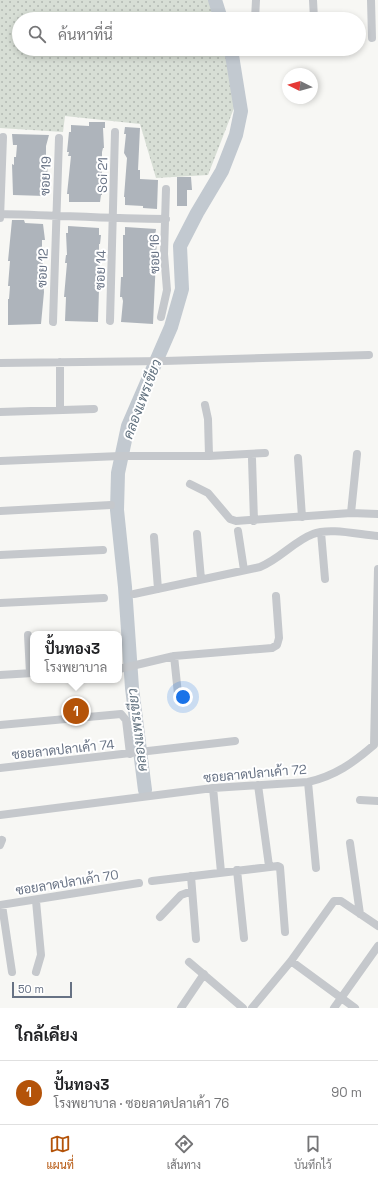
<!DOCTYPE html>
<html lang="th">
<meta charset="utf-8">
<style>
:root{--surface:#fff;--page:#f6f6f6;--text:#202124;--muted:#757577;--line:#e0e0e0;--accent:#b45309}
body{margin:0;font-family:"Space Grotesk",Sarabun,sans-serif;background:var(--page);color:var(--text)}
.compass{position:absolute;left:282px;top:68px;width:36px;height:36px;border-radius:50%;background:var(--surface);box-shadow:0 2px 6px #0003;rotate:275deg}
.scale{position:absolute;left:12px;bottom:10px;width:60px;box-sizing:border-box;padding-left:4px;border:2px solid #677284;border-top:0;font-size:11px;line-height:14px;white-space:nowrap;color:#677284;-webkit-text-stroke:3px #fff;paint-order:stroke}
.you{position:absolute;left:183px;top:697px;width:14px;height:14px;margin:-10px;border:3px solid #fff;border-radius:50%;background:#1a73e8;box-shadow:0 0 0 6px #1a73e833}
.badge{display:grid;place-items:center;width:26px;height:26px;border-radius:50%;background:var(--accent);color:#fff;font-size:13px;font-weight:700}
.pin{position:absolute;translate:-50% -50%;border:2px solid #fff;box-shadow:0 1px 4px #0006}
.popup{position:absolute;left:30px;top:631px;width:92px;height:52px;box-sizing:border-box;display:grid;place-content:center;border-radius:8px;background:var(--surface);filter:drop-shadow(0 1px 3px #0005);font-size:13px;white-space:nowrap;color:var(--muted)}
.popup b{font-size:15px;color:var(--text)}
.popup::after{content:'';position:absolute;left:50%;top:100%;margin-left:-8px;border:8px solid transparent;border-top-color:var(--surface)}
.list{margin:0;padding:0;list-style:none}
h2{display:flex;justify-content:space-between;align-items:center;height:52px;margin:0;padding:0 16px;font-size:17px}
h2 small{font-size:13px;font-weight:400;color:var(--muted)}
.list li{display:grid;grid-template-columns:26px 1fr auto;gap:12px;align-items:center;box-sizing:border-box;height:64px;padding:0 16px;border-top:1px solid var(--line)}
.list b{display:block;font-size:15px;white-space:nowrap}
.list p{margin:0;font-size:13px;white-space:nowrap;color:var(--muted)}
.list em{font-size:13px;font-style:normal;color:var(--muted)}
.icon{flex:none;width:22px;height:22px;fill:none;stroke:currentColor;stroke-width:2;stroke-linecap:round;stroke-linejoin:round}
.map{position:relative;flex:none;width:378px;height:1008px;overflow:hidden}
.search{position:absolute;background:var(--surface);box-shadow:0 2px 6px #0003;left:12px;right:12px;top:12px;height:44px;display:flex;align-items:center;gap:10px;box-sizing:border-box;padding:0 14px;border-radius:22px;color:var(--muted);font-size:15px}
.sheet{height:116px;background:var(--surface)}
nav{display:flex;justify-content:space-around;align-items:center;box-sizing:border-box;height:56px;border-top:1px solid var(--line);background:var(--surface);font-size:11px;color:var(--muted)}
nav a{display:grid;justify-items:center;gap:2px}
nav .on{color:var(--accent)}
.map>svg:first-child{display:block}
.green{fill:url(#green-dots)}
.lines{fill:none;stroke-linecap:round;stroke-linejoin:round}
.river{stroke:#c2c9d0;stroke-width:14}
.building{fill:#aeb4bb}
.street{stroke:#c5c8cc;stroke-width:8}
.labels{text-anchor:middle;stroke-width:4;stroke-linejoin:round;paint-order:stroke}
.street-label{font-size:13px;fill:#677284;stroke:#fff}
.water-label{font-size:14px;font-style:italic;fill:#637380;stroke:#fff}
</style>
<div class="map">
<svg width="378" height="1008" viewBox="0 0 378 1008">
<defs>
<pattern id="green-dots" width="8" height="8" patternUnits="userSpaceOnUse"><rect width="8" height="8" fill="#d7ded5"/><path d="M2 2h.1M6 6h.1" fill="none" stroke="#b2b8b2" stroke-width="1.8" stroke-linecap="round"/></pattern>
</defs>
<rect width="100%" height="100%" fill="#f7f7f4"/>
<path class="green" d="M0,0h209l6,19h-196v30h206l9,59 -26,67 -52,3 -16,-54 -75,-8 -2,16 -63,-4z"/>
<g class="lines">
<path class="river" d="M215,0l6,19
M145,790l-13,-102 -7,-101 -8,-77 1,-37 10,-47 43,-99 11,-38 -2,-43 17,-33 25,-42 14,-36 5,-24 -10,-62"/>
</g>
<path class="building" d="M89,122h16v6h-2l1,20h-1l-1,4v43h-1l-1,7h-31v-8h-2l4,-38h-3l1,-4h-2l2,-20h2v-7l18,1z
M125,127l15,1 -2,42h2v9l18,1 -1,29 -14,-1v-2l-18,-1v-8h-1l3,-39 -3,-5 2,-19h-2z
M12,134l37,1 -3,11v18h1l1,16 -3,16 -32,-1 -1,-31 2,1v-8h2l1,-12h-4z
M177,177h14l1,13h-5v16h-10z
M12,220h12l1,3 18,1 2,16h-3v17h1l-1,21h1l1,14 -3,32 -33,1v-26h1l1,-13h-2l2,-25h-2z
M68,226l31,2v7h2l-1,9h-1v12h1l-2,66 -33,-1 1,-24h-2l3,-34h-2l1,-8h1l-1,-22h2z
M125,227l31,2 -1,8h2l-4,87 -32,-2 2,-21 -1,-4h-2l1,-20h2v-42h2z"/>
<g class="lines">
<path class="street" d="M313,0l1,19
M371,0l1,38
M255,19l1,-19
M0,214c55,1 110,5 166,5
M0,218l3,-81
M161,317l6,-27 -3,-36 2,-65
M110,321l5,-189
M53,322l6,-184
M0,363l164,-2 205,-6
M205,405l3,14 1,37
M60,410v-48
M0,412l94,-3
M298,458l4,59
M252,459l2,62
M0,461l120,-5h89l56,-3
M190,484l18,9 22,26 6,2 115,-8 27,1
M0,511l111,-6
M351,513l6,-59
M238,531l6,39
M321,532l4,47
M197,534l4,45
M154,537l4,52
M0,555l103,-5
M134,594l126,-27c20,-8 34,-26 53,-33 16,-7 48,1 65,2
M0,603l104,-5
M28,635l2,38
M174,656l4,38
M119,669l55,-13 98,-8 5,-3 2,-7 -3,-42
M0,675l33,-2
M0,725l121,-11 5,6 4,34
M0,768l235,-27
M308,782l8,86
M258,785l11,81
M213,788l8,84
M360,800l18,1
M0,815l213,-27 95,-6c27,-6 45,-19 66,-37l4,-176
M350,843l10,71
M0,845l2,-5
M237,870l7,68
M191,876l5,63
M152,881l126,-15 2,1 5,65
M0,905l139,-22
M2,905l10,67
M160,917l21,-22 11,-4
M291,961l64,47
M189,962l54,46
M36,972l5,-17 -5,-54
M181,1008l23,-34
M252,1008l39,-47 43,-60h7l37,25
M334,1008l44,-62"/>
</g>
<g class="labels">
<g class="street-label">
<text transform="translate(102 175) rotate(-89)" y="5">Soi 21</text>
<text transform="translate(45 176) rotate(-88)" y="5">ซอย 19</text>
<text transform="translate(154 254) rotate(-91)" y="5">ซอย 16</text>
<text transform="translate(42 268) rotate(-88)" y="5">ซอย 12</text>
<text transform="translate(100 270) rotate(-88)" y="5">ซอย 14</text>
<text transform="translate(63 749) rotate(-6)" y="5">ซอยลาดปลาเค้า 74</text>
<text transform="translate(255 773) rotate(-5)" y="5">ซอยลาดปลาเค้า 72</text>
<text transform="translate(67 882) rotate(-9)" y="5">ซอยลาดปลาเค้า 70</text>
</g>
<g class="water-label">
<text transform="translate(142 399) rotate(-69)" y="5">คลองแพรเขียว</text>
<text transform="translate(137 730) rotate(-97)" y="5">คลองแพรเขียว</text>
</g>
</g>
</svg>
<svg class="compass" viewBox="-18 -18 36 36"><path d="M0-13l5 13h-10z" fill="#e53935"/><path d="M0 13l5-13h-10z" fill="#757577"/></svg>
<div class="scale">50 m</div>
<div class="you"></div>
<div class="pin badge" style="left:76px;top:711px">1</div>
<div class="popup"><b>ปั้นทอง3</b>โรงพยาบาล</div>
<div class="search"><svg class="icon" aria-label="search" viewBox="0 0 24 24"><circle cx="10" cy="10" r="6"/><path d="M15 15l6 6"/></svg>ค้นหาที่นี่</div>
</div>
<section class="sheet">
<h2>ใกล้เคียง<small></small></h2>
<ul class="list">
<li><span class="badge">1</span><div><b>ปั้นทอง3</b><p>โรงพยาบาล · ซอยลาดปลาเค้า 76</p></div><em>90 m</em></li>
</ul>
</section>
<nav>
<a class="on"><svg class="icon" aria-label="map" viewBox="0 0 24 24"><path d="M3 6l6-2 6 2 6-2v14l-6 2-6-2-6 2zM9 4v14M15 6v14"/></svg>แผนที่</a>
<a><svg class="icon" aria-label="directions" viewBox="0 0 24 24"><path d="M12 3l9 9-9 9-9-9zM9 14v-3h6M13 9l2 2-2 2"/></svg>เส้นทาง</a>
<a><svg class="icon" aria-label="saved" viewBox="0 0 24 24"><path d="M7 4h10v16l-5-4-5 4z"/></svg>บันทึกไว้</a>
</nav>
